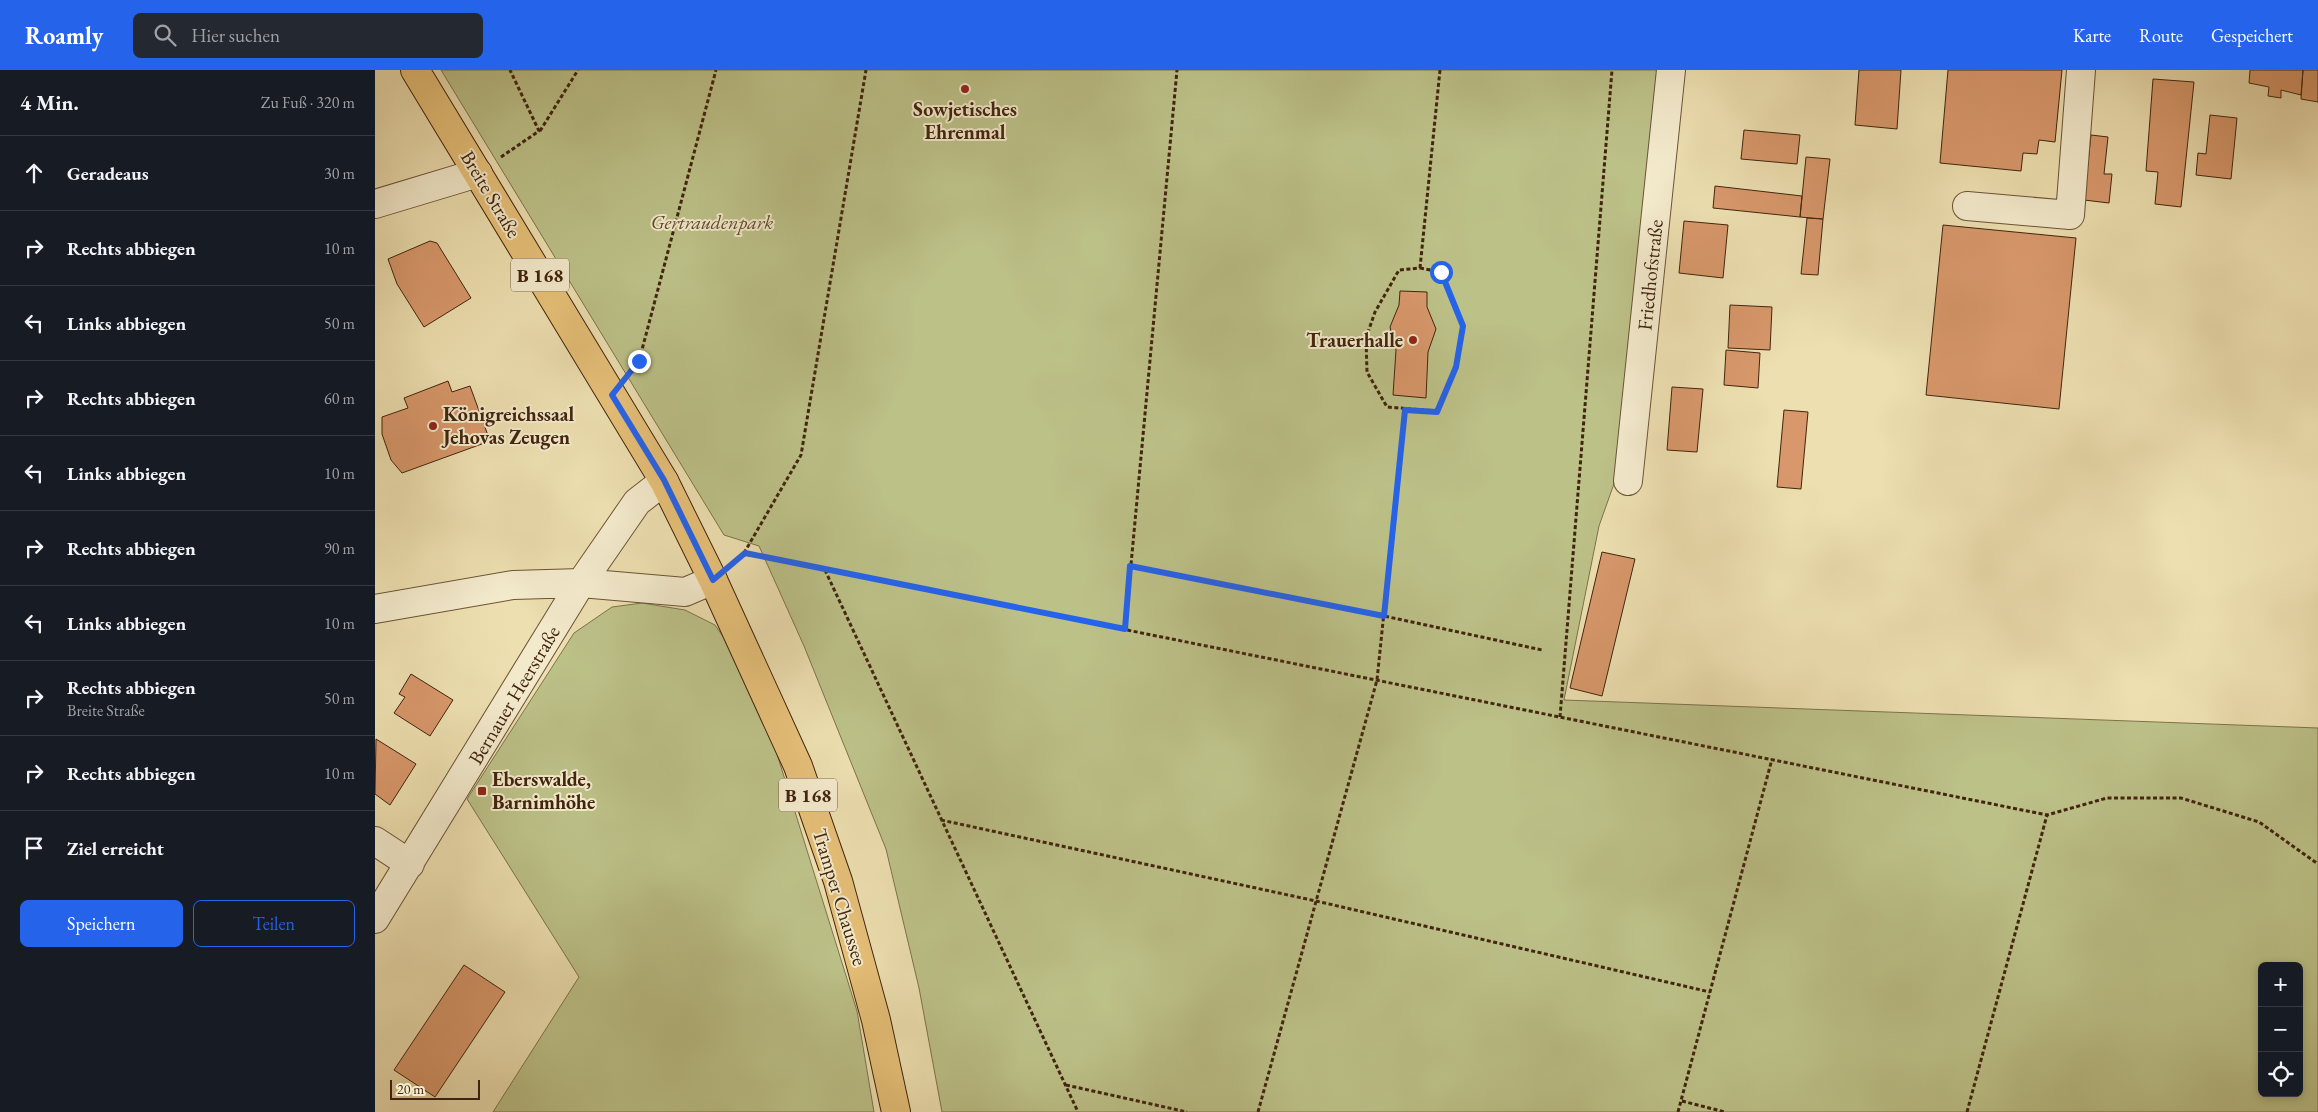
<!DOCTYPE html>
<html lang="de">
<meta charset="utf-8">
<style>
:root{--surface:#171b24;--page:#242831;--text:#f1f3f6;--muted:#9ea1a6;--line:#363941;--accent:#2563eb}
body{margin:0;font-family:"EB Garamond",serif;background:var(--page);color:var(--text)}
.controls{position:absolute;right:15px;bottom:15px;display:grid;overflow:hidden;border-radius:8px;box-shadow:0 2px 8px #0003}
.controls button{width:45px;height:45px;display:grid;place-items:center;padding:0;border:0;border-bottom:1px solid var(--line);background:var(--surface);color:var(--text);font:25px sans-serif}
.scale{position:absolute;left:15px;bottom:12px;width:90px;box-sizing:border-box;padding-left:5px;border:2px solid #41240e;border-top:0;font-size:14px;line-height:18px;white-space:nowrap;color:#41240e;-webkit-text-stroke:4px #f3eacc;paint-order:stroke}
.stop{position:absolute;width:15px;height:15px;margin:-11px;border:4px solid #2563eb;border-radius:50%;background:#fff}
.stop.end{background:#2563eb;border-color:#fff;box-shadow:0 1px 5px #0008}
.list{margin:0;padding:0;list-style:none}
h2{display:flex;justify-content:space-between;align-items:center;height:65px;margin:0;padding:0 20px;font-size:21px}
h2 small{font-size:16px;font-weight:400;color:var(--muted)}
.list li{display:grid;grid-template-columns:32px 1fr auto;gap:15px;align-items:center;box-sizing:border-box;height:75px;padding:0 20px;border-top:1px solid var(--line)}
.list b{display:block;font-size:19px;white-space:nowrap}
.list p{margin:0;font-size:16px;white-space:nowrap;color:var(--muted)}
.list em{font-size:16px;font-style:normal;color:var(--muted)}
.actions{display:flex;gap:10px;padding:15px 20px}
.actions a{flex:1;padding:11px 0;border:1px solid var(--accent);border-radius:8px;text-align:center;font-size:18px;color:var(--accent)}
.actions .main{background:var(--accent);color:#fff}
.icon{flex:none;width:28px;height:28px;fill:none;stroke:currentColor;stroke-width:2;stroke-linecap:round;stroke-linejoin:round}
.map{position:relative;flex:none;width:1943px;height:1042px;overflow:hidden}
header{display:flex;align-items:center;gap:30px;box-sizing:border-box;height:70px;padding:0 25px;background:var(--accent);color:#fff}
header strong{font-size:24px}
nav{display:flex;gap:28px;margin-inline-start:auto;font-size:18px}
.search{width:350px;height:45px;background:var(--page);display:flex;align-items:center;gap:12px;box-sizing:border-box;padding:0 18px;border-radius:8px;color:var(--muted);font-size:19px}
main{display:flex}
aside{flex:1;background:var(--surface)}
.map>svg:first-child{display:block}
.green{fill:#bcc188;stroke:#7e724b;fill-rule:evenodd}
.building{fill:#d8986b;stroke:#41240e}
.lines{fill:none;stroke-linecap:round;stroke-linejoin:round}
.minor-casing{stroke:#6c5336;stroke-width:30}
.major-casing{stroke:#41240e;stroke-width:30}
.path{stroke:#41240e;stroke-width:3;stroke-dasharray:4 2.5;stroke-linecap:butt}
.minor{stroke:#f3eacc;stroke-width:28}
.major{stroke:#e6c078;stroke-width:28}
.route{stroke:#2563eb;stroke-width:6}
.poi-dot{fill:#8f2418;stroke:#f3eacc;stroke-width:2}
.labels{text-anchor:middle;stroke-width:4;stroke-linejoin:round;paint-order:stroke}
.shield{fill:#f3eacc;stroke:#765f47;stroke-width:1}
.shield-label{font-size:19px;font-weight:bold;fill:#41240e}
.poi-label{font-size:20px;font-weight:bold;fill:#41240e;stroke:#f3eacc;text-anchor:start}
.street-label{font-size:20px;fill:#41240e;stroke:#f3eacc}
.park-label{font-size:20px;font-style:italic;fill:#604b2c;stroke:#f3eacc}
</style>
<header>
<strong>Roamly</strong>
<div class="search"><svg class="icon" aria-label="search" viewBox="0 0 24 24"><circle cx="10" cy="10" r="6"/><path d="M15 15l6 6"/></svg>Hier suchen</div>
<nav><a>Karte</a><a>Route</a><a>Gespeichert</a></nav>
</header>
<main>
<aside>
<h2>4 Min.<small>Zu Fuß · 320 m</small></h2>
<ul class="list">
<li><svg class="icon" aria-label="ahead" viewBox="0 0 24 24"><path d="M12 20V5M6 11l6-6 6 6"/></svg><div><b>Geradeaus</b></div><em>30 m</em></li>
<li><svg class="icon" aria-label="right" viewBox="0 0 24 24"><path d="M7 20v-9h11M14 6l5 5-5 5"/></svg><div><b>Rechts abbiegen</b></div><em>10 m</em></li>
<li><svg class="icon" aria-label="left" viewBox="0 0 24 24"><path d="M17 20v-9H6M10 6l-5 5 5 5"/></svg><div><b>Links abbiegen</b></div><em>50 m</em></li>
<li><svg class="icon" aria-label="right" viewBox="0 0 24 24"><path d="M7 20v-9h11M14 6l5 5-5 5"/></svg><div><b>Rechts abbiegen</b></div><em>60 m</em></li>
<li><svg class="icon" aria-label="left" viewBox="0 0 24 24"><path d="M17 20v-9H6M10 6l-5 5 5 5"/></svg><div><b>Links abbiegen</b></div><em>10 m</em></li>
<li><svg class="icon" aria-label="right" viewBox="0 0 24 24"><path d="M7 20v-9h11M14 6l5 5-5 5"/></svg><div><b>Rechts abbiegen</b></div><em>90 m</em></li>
<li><svg class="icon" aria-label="left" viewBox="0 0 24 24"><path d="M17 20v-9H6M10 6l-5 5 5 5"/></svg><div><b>Links abbiegen</b></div><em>10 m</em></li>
<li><svg class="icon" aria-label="right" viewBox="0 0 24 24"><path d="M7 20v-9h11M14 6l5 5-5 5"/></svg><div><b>Rechts abbiegen</b><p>Breite Straße</p></div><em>50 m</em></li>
<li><svg class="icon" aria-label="right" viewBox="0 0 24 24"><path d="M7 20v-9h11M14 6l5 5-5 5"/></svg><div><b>Rechts abbiegen</b></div><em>10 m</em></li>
<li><svg class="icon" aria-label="arrive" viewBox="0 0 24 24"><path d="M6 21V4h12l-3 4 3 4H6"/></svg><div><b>Ziel erreicht</b></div></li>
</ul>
<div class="actions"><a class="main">Speichern</a><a>Teilen</a></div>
</aside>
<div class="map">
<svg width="1943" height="1042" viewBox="0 0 1943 1042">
<rect width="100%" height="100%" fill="#eddfb0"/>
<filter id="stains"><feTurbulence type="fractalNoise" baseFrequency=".004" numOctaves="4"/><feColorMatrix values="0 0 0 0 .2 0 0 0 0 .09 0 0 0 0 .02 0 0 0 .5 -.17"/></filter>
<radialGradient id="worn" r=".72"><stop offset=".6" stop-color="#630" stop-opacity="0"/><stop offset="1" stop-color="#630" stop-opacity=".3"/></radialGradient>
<path class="green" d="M66,0h1216l-41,408 -17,48 -35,174 754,28v384h-1376l-23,-124 -33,-139 -82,-203 -45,-100 -35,-11zM1887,896h37v127h-37z
M267,533l43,7 30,15 19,27 29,57 94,302 17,101h-381l86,-135 -112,-178 107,-166 38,-26z"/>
<path class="building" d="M1484,0h42l-4,59 -42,-4z
M1573,0h114l-7,72 -16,-2 -2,14 -14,-1 -2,18 -81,-8z
M1875,0h53l-2,25 -20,-5v8l-13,-2 1,-9 -20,-4z
M1928,0h15v32l-17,-3z
M1778,9l41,3 -13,125 -26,-3 3,-32 -12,-1z
M1835,45l27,3 -6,61 -35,-4 2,-22 8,1z
M1369,60l56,5 -3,29 -56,-5z
M1716,65l17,2 -4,37h8l-3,29 -25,-3z
M1431,87l24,2 -7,60 -23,-2z
M1340,116l87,10 -2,21 -87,-9z
M1432,148l16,1 -5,56 -17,-1z
M1309,151l44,4 -5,53 -44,-5z
M1568,155l133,13 -17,171 -133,-14z
M55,171l7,2 34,55 -47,29 -27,-43 -9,-25z
M1025,221l27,1v15l9,22 -8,23 -2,46 -33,-3 3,-45 -6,-23 9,-22z
M1355,235l42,2 -2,43 -42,-2z
M1351,280l34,3 -2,35 -34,-3z
M73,311l4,11 18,-6 20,55 -88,32 -11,-13 -9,-26v-17l26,-9 -4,-10z
M1297,317l31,2 -6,63 -30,-2z
M1409,340l24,2 -7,77 -24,-2z
M1227,482l33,7 -33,137 -32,-8z
M36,604l42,26 -23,36 -36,-23 11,-16 -6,-3z
M1,669l40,25 -26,41 -15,-11z
M89,895l41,27 -70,105 -41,-27z"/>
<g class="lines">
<defs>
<path id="minor" d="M0,134l103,-31
M1592,136l103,9 11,-145
M1253,411l43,-411
M0,539l138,-24 68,-2 104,9 28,-12
M0,771l35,23
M0,849l206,-336 56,-81 27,-21"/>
<path id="major" d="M40,0l249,411 49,99 85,186 40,115 38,139 20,92"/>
</defs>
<use href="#minor" class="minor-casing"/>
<use href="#major" class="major-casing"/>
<path class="path" d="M165,61l38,-61
M126,87l38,-26 -29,-61
M1045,198l21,4 22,54 -7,41 -19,44 -50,-4 -20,-35 -1,-34 9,-26 24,-42z
M1045,198l20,-198
M256,301l8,-10 77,-291
M369,483l57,-98 65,-385
M360,491l9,-8 1303,262 60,-17h74l78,24 59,42
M755,496l254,50 158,34
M450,500l253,542
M750,559l52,-559
M1185,647l52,-647
M566,750l375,81 394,91
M691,1015l121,27
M1307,1031l43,11
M883,1042l119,-432 28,-271
M1303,1042l94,-353
M1592,1042l80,-297"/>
<use href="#minor" class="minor"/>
<use href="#major" class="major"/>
</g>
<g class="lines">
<path class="route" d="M264,291l-27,34 52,85 49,100 32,-27 380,76 5,-63 254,50 21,-206 32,2 19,-45 7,-41 -22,-54"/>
</g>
<g class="poi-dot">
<circle cx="590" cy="19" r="5"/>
<circle cx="1038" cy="270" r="5"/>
<circle cx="58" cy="356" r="5"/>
<rect x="102" y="716" width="10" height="10" rx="2.5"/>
</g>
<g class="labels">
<g class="shield">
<rect x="136" y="188.5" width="58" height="33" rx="4"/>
<rect x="404" y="708.5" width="58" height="33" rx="4"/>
</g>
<g class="shield-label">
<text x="165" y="212">B 168</text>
<text x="433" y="732">B 168</text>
</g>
<g class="poi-label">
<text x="590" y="46" text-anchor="middle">Sowjetisches<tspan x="590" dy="23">Ehrenmal</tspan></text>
<text x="1028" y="277" text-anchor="end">Trauerhalle</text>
<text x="68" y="351">Königreichssaal<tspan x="68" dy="23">Jehovas Zeugen</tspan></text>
<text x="117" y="716">Eberswalde,<tspan x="117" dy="23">Barnimhöhe</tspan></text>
</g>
<g class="street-label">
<text transform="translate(116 124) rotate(59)" y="7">Breite Straße</text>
<text transform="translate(1275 205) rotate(-84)" y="7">Friedhofstraße</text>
<text transform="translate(139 625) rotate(-59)" y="7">Bernauer Heerstraße</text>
<text transform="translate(465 827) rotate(73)" y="7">Tramper Chaussee</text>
</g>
<g class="park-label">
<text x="337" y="159">Gertraudenpark</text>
</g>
</g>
<rect width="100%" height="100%" filter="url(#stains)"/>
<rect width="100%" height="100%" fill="url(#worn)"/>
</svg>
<div class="controls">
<button>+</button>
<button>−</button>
<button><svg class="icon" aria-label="locate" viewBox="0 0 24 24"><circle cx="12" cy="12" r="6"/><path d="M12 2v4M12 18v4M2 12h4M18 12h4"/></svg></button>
</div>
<div class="scale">20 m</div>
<div class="stop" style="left:1066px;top:202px"></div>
<div class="stop end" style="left:264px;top:291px"></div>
</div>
</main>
